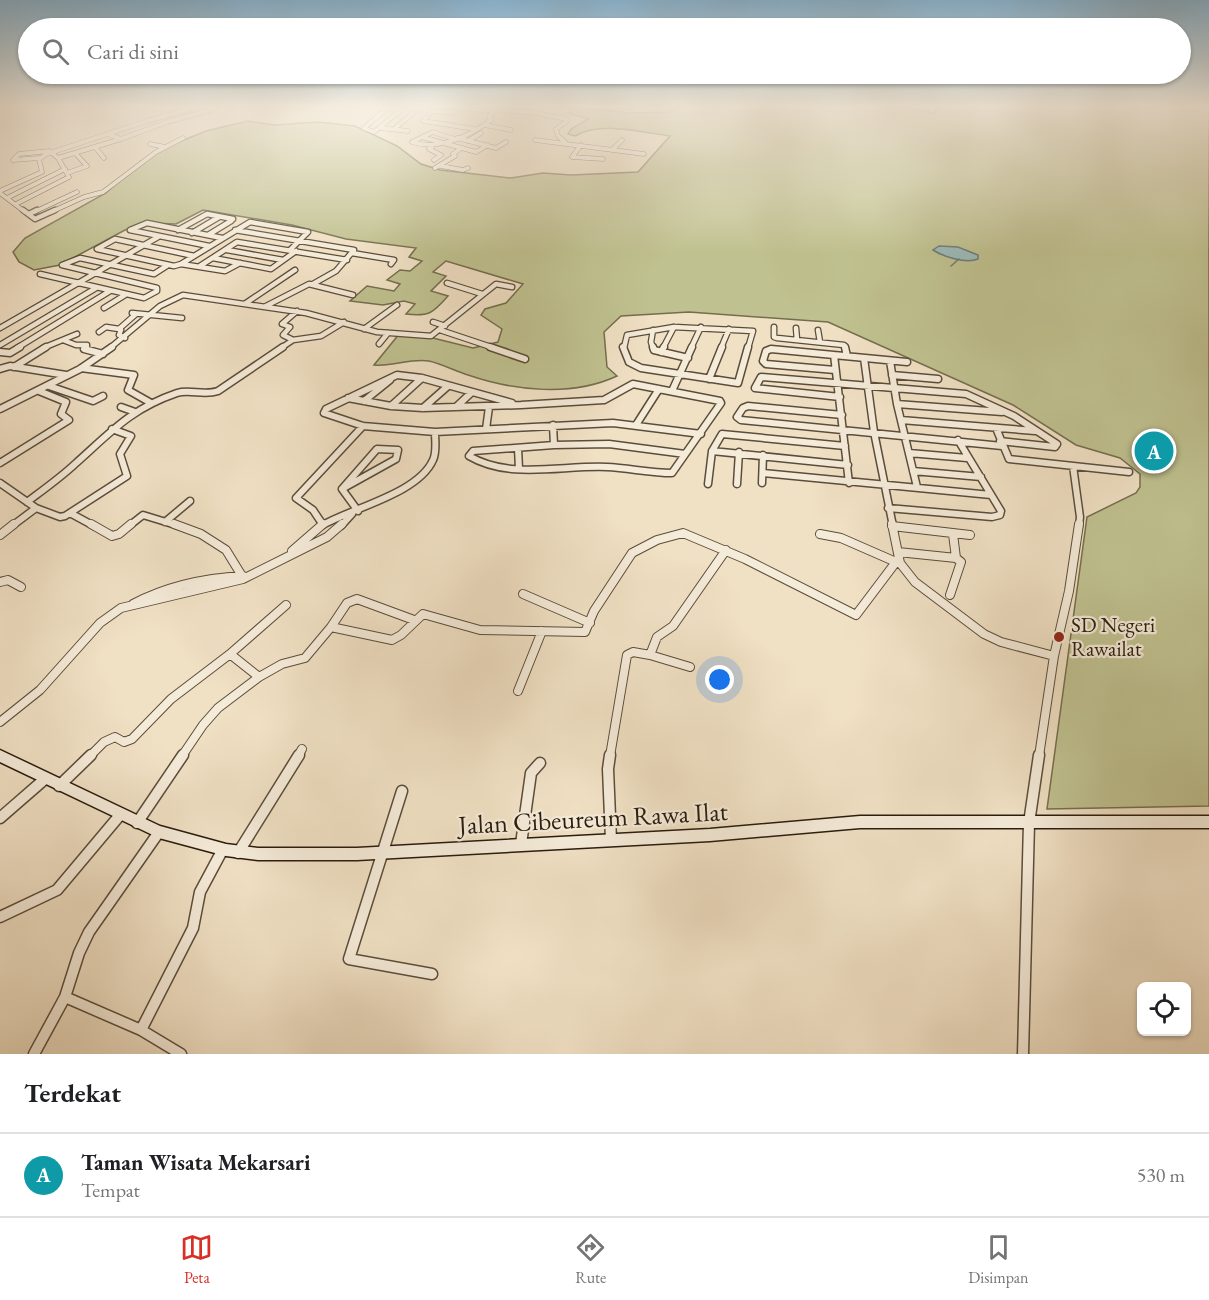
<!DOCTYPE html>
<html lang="id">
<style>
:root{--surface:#fff;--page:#f2f2f2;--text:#202124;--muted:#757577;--line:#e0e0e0;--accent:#d93025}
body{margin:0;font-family:"EB Garamond",serif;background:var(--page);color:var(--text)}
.controls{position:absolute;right:18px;bottom:18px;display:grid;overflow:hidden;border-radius:9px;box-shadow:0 2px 4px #0004}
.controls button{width:54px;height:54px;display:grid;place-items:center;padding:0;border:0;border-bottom:2px solid var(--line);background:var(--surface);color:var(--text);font:30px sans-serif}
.you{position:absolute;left:720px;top:680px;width:21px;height:21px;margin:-15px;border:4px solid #fff;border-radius:50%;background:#1a73e8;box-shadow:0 0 0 9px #1a73e833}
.badge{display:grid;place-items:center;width:39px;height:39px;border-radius:50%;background:var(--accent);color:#fff;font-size:20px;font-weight:700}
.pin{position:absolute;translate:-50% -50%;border:3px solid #fff;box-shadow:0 2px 6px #0006}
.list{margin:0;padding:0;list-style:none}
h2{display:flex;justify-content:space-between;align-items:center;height:78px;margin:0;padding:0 24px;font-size:26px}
h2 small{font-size:20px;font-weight:400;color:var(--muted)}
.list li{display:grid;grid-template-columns:39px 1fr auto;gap:18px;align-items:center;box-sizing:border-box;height:84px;padding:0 24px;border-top:2px solid var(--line)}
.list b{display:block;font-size:22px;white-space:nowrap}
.list p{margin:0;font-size:20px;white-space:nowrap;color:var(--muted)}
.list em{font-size:20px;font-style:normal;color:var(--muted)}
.icon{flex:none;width:33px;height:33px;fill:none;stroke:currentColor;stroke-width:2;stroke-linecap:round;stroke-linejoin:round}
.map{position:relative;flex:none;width:1209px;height:1054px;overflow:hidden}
.search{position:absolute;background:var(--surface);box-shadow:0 2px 4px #0004;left:18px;right:18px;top:18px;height:66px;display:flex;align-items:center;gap:15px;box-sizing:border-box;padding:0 21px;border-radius:33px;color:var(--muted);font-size:22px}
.sheet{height:162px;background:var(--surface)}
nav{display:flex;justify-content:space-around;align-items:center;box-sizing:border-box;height:84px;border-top:2px solid var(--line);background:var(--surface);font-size:16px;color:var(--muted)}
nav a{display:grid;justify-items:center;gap:3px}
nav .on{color:var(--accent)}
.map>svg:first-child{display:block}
.green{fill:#c0c190;stroke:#746e4e;stroke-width:1.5}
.water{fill:#9cbbbb;stroke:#6e7b75;stroke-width:1.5}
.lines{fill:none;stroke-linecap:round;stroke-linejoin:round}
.stream{stroke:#6e7b75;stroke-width:1.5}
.street-far4-casing{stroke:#5b4d3b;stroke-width:5}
.street-far3-casing{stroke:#5b4d3b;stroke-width:7}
.street-far2-casing{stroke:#5b4d3b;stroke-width:9}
.street-far1-casing{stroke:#5b4d3b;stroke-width:10}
.street-casing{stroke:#5b4d3b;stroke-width:13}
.secondary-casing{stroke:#291c0d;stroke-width:3}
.street-far4{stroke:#f5ebd9;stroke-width:4}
.street-far3{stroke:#f5ebd9;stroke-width:4.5}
.street-far2{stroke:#f5ebd9;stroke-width:6}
.street-far1{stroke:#f5ebd9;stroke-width:8}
.street{stroke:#f5ebd9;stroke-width:10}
.secondary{fill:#f5ebd9;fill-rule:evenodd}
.poi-dot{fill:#8f2418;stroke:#f5ebd9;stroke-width:2}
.labels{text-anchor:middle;stroke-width:4.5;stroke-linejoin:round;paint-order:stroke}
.poi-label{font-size:21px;fill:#291c0d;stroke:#f5ebd9;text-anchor:start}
.near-street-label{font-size:26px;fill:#291c0d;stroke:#f5ebd9}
</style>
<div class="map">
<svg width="1209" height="1054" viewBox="0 0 1209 1054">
<rect width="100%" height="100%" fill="#f0e0c4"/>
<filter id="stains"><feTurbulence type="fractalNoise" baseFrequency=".00333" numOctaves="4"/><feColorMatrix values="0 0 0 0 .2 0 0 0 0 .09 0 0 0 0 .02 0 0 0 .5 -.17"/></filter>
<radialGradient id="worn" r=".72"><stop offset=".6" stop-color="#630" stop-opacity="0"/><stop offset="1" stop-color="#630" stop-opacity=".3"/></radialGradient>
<path class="green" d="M683,105h204l48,8 2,-8h272v701l-162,3 40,-292 49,-24 4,-6v-13l-20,-16 -44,-13 -63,-40 -185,-83 -139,-10 -68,4 -17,16 3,35 10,9c-45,21 -102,15 -149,-1 -13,-4 -26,-11 -39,-14 -19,-3 -36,6 -55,4l26,-32 9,-1 64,16 25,-6 4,-13 -21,-14 4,-6 21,-6 17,-19 -77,-23 -13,11 13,4 -15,15 17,5c-15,17 -19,21 -42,18l9,-10 -11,-3 -21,4 -33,-4 17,-15 27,5 6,-7 -13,-4 13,-10 10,1 12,-10 -13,-4 7,-9 -70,-9 -54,-14 -89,-15 -27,14 -31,-1 -20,7 -65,35 -26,5 -15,-8 -6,-10 12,-14 81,-45 35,-32 33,-17 32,-13 42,-10 27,4 43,-3 37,4 42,20 24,18 19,6 71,8 32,-5 28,2 67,-3 32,-36c-29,-4 -69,-15 -95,0l-7,-2 3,-5 17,-10 -20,-6 8,-7 51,7 43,-1z"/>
<path class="water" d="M939,246l19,1 20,8v4c-12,5 -34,-2 -45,-9z"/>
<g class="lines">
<path class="stream" d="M951,266l8,-7"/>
<defs>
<path id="street-far4" d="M229,105l6,2
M391,105l-27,23 10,4 33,-27
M438,106l57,5
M628,107l2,-2
M642,107l2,-2
M615,108l3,-3
M434,110l-2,1 20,2 8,-5
M498,110l38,3 30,6 1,2 -11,8 2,7 8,7
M432,111l-9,10 52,8
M485,125l26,5
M380,128l28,3
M394,129l29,-24
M110,135l11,4 46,-17 47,-13
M422,137l54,15 12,-7
M457,138l39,10 10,-6
M454,139l-21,-7 -21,10c26,9 58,-6 79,-22l-2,-4 14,-11
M535,140l109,14
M468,141l13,-8
M150,144l15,3
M581,145l-9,12 31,2
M95,147l9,11
M432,147l-3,2 12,6 -7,5
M613,149l9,-9
M40,158l-27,2 6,-6 30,-3
M58,158l63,-19
M441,166l22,4 5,-2
M435,168l20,-12 -2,-2 7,-5
M67,173l20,-7 -12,-13
M0,191l42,-19 -3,-13 8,-5 100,-33 58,-16
M0,193l25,19
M7,198l58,-29
M16,204l53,-27 -11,-19 -6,-5
M34,212l43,-20
M51,212l33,-15 19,-5 53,-40 27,-14"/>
<path id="street-far3" d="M23,210l12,9 20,-9
M29,214l8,-4
M178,230l29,-16 26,5 -2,2
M235,230l119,20 -18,21 -23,13
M192,233l27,-16
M208,235l23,-14
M209,246l-79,-16 17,-7 75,15
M227,250l56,10
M352,253l42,7 -3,4
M194,256l-79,-17 -18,10 77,17 7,-2 44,7 15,-8
M213,258l58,11 25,-18
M181,264l69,-42 58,10 -18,18
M200,266l37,-24 110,18
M40,274l104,24 13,-7v-3l-95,-23 18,-7 74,16 14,-9
M447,283l35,11
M246,303l49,-33
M266,306l43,-22 44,11
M104,308l21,-13
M132,313l50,5
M433,322l12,4
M774,327v10l3,1 67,7 1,3
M0,328l158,-91
M796,328l1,12
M364,329l33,-24
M440,330l54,18
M653,330l-2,12 2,6
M818,330l2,12
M99,332l7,-5 13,2
M125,338l-6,-3 2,-5 -2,-1 17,-15
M63,340l13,5h11l-3,3
M293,340l-10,-5 7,-8 -8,-3 15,-13
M379,344l9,-11
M0,345l96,-57
M17,348l93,-57
M43,348l34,-14
M110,348l50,-42 23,-11 123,18 71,19 54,4 65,-52 16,3
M281,348l12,-8 28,-4 23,-14
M624,348l3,-13 47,-8 79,4 -5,17
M663,348l11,-21
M691,348l10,-21
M721,348l8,-19"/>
<path id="street-far2" d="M86,347l-2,2 19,5
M490,347l35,12
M623,347l6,15 12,6 97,15 10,-36
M653,347l1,3 34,8
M845,347l2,9
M0,352l10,1 10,-6
M661,352l3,-5
M834,355l15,128
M864,358l10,74 19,94
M890,361l7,43 20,83
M14,367l32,-20
M81,368l53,7 -6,15 23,13
M0,369l10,-3 56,9
M835,370l-69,-6 -3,-3 3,-10 5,-2 136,13
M892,375l46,4
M709,379l13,-32
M49,386l44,15 10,-5
M672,391l20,-44
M840,397l-85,-9 6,-11 205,17 48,22 43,28 -2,3 -55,-6
M348,398l43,8 32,2 98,-3 83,-5 29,-16 87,17 1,2 -49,70c-22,0 -43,-5 -65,-6 -45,-2 -97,13 -138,-11l4,-5 81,-6 55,-1 76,10
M364,401l26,-21
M512,403l-90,-25 -25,-3 -71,34 -2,4 39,13 72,6 178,-9 88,11
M897,404l105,8
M391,406l31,-28
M121,407l14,5
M456,407l16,-15
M423,408l25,-22
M0,409l80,-40 32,-22
M842,415l-94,-9 -5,2 -6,9 4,3 261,26
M901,420l134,11
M553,425l1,20
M636,425l23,-36
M996,428l13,31 120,13
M486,429l3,-22
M518,448l1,21
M377,449l21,1 -2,9 -54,30z
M712,451l136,14
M909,453l58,5
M0,463l69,-43 -8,-6 5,-12 -27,-11
M1073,466l7,51 -1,9
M913,471l68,6
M763,473l228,22
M0,483l36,25 -24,18
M762,483l1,-28
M708,484l4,-33 10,-17 123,12
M737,484l2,-32
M342,489l16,22
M27,502c16,-12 33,-24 48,-38 35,-31 55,-55 102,-71 13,-4 27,3 41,-2l65,-44
M36,508l24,9 5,-1 62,-40 -7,-22 11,-18 -19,-7
M888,508l104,9 8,-2 1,-4 -43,-71
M70,513l24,13
M165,522l25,-21
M323,525l-10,-15 -17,-12 67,-72
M129,526l14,-11 36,11
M321,526c30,-18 97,-32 112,-66 4,-8 2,-19 2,-28
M341,526l11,-12"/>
<path id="street-far1" d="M91,524l21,12 7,-2 12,-10
M174,524l27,10 25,16 16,26
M892,524l8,39 15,19 69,52 17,8 53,14
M892,526l78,9
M820,534l21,4 55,24
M0,535l14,-11
M292,551l31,-27
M898,552l58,6
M0,582l8,-2 13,7
M523,594l67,29
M950,595l11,-33 -5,-4 -3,-24
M133,604c34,-18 72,-26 110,-28
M331,627l16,-24 10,-4 57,21
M230,654l56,-49
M650,655l40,12
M518,691l24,-60
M0,722l40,-32 60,-67 21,-15 122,-29 84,-42 15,-13
M90,756l14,-14 11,-5 9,5 8,-3 39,-40 59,-45 29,23
M182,756l21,-31 15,-17 41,-31 23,-13 23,-6 26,-31 61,13 9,-5 22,-21 57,16 105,2 9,-21 38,-58 25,-13 26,-7 62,26 111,56 43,-57
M298,756l4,-7
M610,756l17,-101 6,-3 17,3 7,-18 16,-11 53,-76
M1039,756l15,-100 15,-65 10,-67"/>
<path id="street" d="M610,755l-2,14 3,71
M59,786l32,-31
M402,791l-53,168 83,15
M0,818l46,-40
M137,823l46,-68
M521,844l10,-71 9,-10
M238,853l61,-98
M0,917l57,-27 63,-75
M65,997l76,33 40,24
M141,1030l52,-102 7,-36 23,-43
M34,1054l31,-57 14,-44 10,-21 70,-100
M1023,1054l6,-231 10,-68"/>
<path id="secondary" d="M0,750l160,76 66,18 32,4h99l353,-19 150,-13h349v12h-349l-150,13 -353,19h-99l-32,-4 -67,-18 -159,-76z"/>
</defs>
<use href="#street-far4" class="street-far4-casing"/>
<use href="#street-far3" class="street-far3-casing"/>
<use href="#street-far2" class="street-far2-casing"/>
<use href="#street-far1" class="street-far1-casing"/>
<use href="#street" class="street-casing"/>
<use href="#secondary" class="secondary-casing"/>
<use href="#street-far4" class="street-far4"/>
<use href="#street-far3" class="street-far3"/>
<use href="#street-far2" class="street-far2"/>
<use href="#street-far1" class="street-far1"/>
<use href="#street" class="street"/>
<use href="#secondary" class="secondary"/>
</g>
<linearGradient id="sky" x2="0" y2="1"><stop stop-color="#89b7d6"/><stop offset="0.42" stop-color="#f8f1e4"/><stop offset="1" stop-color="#f8f1e4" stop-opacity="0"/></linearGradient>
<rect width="1209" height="253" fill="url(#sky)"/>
<circle class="poi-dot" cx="1059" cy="637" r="6"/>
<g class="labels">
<g class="poi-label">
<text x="1071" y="632">SD Negeri<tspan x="1071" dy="24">Rawailat</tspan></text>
</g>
<g class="near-street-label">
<text transform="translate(593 818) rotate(-3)" y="9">Jalan Cibeureum Rawa Ilat</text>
</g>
</g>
<rect width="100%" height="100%" filter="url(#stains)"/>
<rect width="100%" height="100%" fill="url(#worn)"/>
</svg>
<div class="controls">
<button><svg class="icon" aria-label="locate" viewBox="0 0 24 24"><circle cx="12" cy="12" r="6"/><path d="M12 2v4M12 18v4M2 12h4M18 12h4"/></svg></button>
</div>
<div class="you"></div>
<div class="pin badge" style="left:1154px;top:451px;background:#0f9aa8">A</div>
<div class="search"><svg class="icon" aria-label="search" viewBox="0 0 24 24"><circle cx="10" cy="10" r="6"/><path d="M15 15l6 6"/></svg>Cari di sini</div>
</div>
<section class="sheet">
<h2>Terdekat<small></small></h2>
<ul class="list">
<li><span class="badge" style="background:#0f9aa8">A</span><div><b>Taman Wisata Mekarsari</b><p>Tempat</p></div><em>530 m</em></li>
</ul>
</section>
<nav>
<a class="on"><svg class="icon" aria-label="map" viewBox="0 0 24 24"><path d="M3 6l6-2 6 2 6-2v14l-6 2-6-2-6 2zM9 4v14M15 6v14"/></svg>Peta</a>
<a><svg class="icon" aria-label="directions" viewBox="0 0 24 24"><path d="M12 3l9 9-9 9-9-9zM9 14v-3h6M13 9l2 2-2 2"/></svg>Rute</a>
<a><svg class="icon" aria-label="saved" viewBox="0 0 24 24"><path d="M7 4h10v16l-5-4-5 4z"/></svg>Disimpan</a>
</nav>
